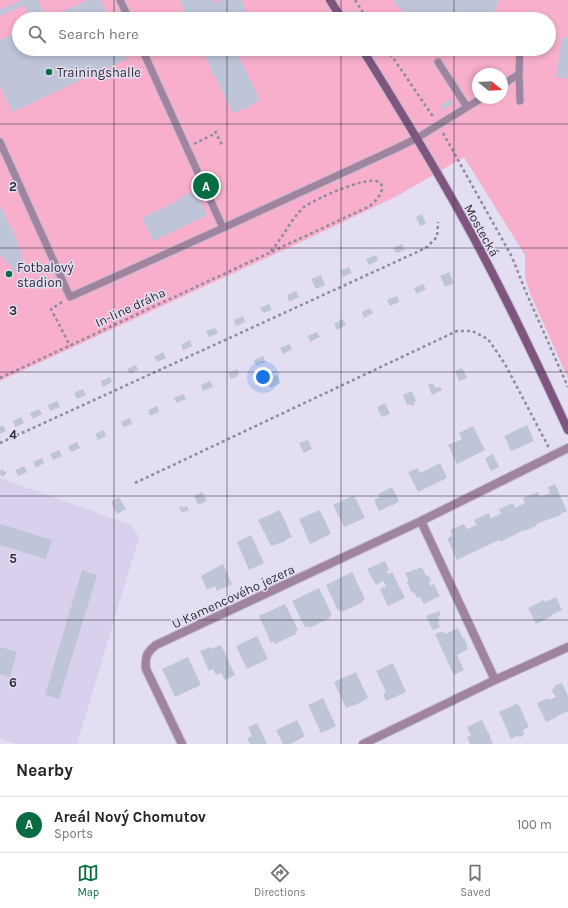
<!DOCTYPE html>
<meta charset="utf-8">
<style>
:root{--surface:#fff;--page:#f2f2f2;--text:#222;--muted:#767676;--line:#e0e0e0;--accent:#076c42}
body{margin:0;font-family:Karla,sans-serif;background:var(--page);color:var(--text)}
.compass{position:absolute;left:472px;top:68px;width:36px;height:36px;border-radius:50%;background:var(--surface);box-shadow:0 2px 6px #0003;rotate:108deg}
.you{position:absolute;left:263px;top:377px;width:14px;height:14px;margin:-10px;border:3px solid #fff;border-radius:50%;background:#1a73e8;box-shadow:0 0 0 6px #1a73e833}
.badge{display:grid;place-items:center;width:26px;height:26px;border-radius:50%;background:var(--accent);color:#fff;font-size:13px;font-weight:700}
.pin{position:absolute;translate:-50% -50%;border:2px solid #fff;box-shadow:0 1px 4px #0006}
.list{margin:0;padding:0;list-style:none}
h2{display:flex;justify-content:space-between;align-items:center;height:52px;margin:0;padding:0 16px;font-size:17px}
h2 small{font-size:13px;font-weight:400;color:var(--muted)}
.list li{display:grid;grid-template-columns:26px 1fr auto;gap:12px;align-items:center;box-sizing:border-box;height:56px;padding:0 16px;border-top:1px solid var(--line)}
.list b{display:block;font-size:15px;white-space:nowrap}
.list p{margin:0;font-size:13px;white-space:nowrap;color:var(--muted)}
.list em{font-size:13px;font-style:normal;color:var(--muted)}
.icon{flex:none;width:22px;height:22px;fill:none;stroke:currentColor;stroke-width:2;stroke-linecap:round;stroke-linejoin:round}
.map{position:relative;flex:none;width:568px;height:744px;overflow:hidden}
.search{position:absolute;background:var(--surface);box-shadow:0 2px 6px #0003;left:12px;right:12px;top:12px;height:44px;display:flex;align-items:center;gap:10px;box-sizing:border-box;padding:0 14px;border-radius:22px;color:var(--muted);font-size:15px}
.sheet{height:108px;background:var(--surface)}
nav{display:flex;justify-content:space-around;align-items:center;box-sizing:border-box;height:56px;border-top:1px solid var(--line);background:var(--surface);font-size:11px;color:var(--muted)}
nav a{display:grid;justify-items:center;gap:2px}
nav .on{color:var(--accent)}
.map>svg:first-child{display:block}
.built{fill:#d8d0ec}
.green{fill:#f7afcb;fill-rule:evenodd}
.building{fill:#bec5d9}
.lines{fill:none;stroke-linecap:round;stroke-linejoin:round}
.lane-casing{stroke:#c0bbcd;stroke-width:9}
.street-casing{stroke:#c0bbcd;stroke-width:10}
.secondary-casing{stroke:#c0bbcd;stroke-width:10}
.path{stroke:#8f8b99;stroke-width:2.5;stroke-dasharray:3 3;stroke-linecap:butt}
.lane{stroke:#9f839f;stroke-width:7}
.street{stroke:#9f839f;stroke-width:8}
.secondary{stroke:#7d557e;stroke-width:8}
.grid{fill:none;stroke:#302e36;stroke-width:1;stroke-opacity:0.55}
.poi-dot{fill:#076c42;stroke:#e4def3;stroke-width:1.5}
.labels{text-anchor:middle;stroke-width:3;stroke-linejoin:round;paint-order:stroke}
.poi-label{font-size:13px;fill:#302e36;stroke:#e4def3;text-anchor:start}
.street-label{font-size:13px;fill:#302e36;stroke:#e4def3}
.grid-label{font-size:13px;text-anchor:middle;font-weight:bold;fill:#302e36;stroke:#e4def3;stroke-width:3;stroke-linejoin:round;paint-order:stroke}
</style>
<div class="map">
<svg width="568" height="744" viewBox="0 0 568 744">
<rect width="100%" height="100%" fill="#e4def3"/>
<path class="built" d="M0,478l131,47 8,12 -62,207h-61l-16,-5z"/>
<path class="green" d="M0,0h568v378l-37,-82 -6,-18v-23l-61,-98 -65,38 -87,42 -312,144zM19,19h530v30h-530zM478,74h24v24h-24z"/>
<path class="building" d="M22,0h16l7,14 -14,5 -7,-14 -24,11v-6z
M88,0h12l9,19h-63z
M179,0h33l2,3 7,-3h20l9,19h-62z
M393,0h107l-8,16 -4,3h-72l-8,-4 -11,-9z
M19,31v18h103l5,10 -115,53 -12,-26v-46z
M562,37l6,1v41l-12,-2z
M202,49h33l25,51 -12,6 2,2 -5,2 -1,-2 -11,5 -19,-38 -1,1 -2,-5h1z
M450,99l3,5 -10,6 -3,-4z
M194,191l1,1h1l11,23 -54,26 -11,-23 38,-18 -1,-2z
M0,206l15,30 6,17 3,16 -6,5 -18,-19z
M422,214l4,10 -6,2 -4,-9z
M402,244l3,6 -9,3 -3,-5z
M376,255l2,5 -9,5 -3,-6z
M349,267l3,6 -9,4 -3,-6z
M449,272l5,11 -9,4 -5,-11z
M321,275l4,10 -9,4 -5,-10z
M423,284l3,5 -9,5 -3,-6z
M296,291l3,6 -10,5 -2,-7z
M397,296l2,6 -9,4 -3,-6z
M269,304l3,6 -9,3 -3,-5z
M370,308l3,5 -9,5 -2,-6z
M243,316l2,6 -9,4 -2,-6z
M343,319l3,6 -9,5 -3,-6z
M215,328l3,5 -9,4 -3,-6z
M317,332l3,5 -10,5 -2,-6z
M190,340l2,6 -9,4 -2,-5z
M289,344l3,5 -9,5 -3,-6z
M163,352l3,6 -9,4 -3,-5z
M263,356l3,6 -10,4 -2,-6z
M136,365l2,5 -8,4 -3,-5z
M462,368l5,10 -8,3 -4,-10z
M237,369l2,6 -8,4 -3,-6z
M273,372l1,4 3,-1 4,8 -11,5 -5,-12z
M110,377l2,5 -9,5 -2,-6z
M210,381l3,6 -10,4 -2,-6z
M433,383l2,5 5,-1 2,3 -10,5 -4,-10z
M83,389l3,6 -9,4 -3,-6z
M412,391l4,10 -2,1 1,2 -4,2 -1,-2 -3,1 -4,-10z
M183,394l3,5 -9,4 -3,-5z
M57,401l3,6 -10,4 -2,-6z
M385,403l5,11 -8,3 -5,-10z
M157,406l2,6 -9,4 -2,-6z
M39,409l3,5 -9,5 -3,-6z
M21,417l3,6 -9,4 -2,-6z
M130,418l2,6 -9,3 -2,-5z
M3,425l3,6 -6,3v-7z
M527,425l7,16 -23,10 -7,-15z
M473,426l12,24 -28,14 -9,-19 14,-6 -3,-6z
M104,430l2,6 -8,4 -3,-6z
M308,440l4,9 -8,4 -5,-10z
M77,442l3,6 -9,4 -3,-6z
M59,450l3,6 -9,4 -3,-6z
M493,454l6,13 -8,4 -6,-13z
M42,458l2,5 -8,5 -3,-6z
M440,463l7,15 -29,14 -10,-20 10,-4 2,5z
M24,466l3,6 -9,4 -3,-6z
M2,469l5,4 -4,4 -3,-3v-3z
M555,484l12,27 -7,3 1,1 -25,9 1,2 -13,5v-1l-24,12 -1,-2 -42,20 -10,-22 5,-2 -2,-6 14,-6 3,5 10,-4 -3,-5 15,-7 2,6 5,-3 5,-2 -2,-5 14,-6 2,5 10,-5 -2,-5 15,-6 2,5 10,-4 -2,-6z
M392,487l7,14 -7,5v-1l-13,6 -5,-11 6,-3 -2,-3z
M202,492l5,9 -9,4 -4,-9z
M354,495l11,23 -21,9 -11,-22z
M119,497l7,12 -9,5 -6,-12z
M181,506l1,2 5,-2 2,4 -7,3 -3,-6z
M280,510l12,27 -7,3 1,1 -15,5 -13,-26z
M320,510l11,24 -21,10 -11,-25z
M0,524l52,16 -6,19 -46,-14z
M251,535l13,28 -15,7 -12,-28z
M385,561l4,9 -2,1 1,3 4,-2 13,26 -17,8 -8,-17 6,-3 -3,-5 -7,4 -9,-16z
M223,564l9,20 -15,7 -2,-5 -8,4 -6,-14z
M422,567l4,9 2,-1 3,6 -2,1 2,4 3,-2 6,12 -16,8 -4,-7 -3,1 -3,-6 -2,1 -5,-11 2,-1 -4,-8z
M82,570l15,5 -38,124 -14,-4z
M352,572l13,27 -3,1 1,2 -21,10 -1,-2 -3,1 -12,-26z
M319,588l13,27 -3,1 1,2 -11,5 -10,5 -1,-2 -3,1 -13,-26z
M556,597l6,13 -11,5 1,1 -16,8 -8,-16 16,-8 1,2z
M285,604l13,26 -3,2 1,2 -21,10 -1,-3 -3,2 -12,-27z
M439,611l2,5 -3,1 2,4 -2,1 2,5 -7,3 -7,-14z
M458,628l5,10 2,1 3,10 -11,6 7,15 -10,5 -19,-41 8,-3 2,3z
M257,636l11,23 -21,10 -11,-23z
M221,645l14,30 -10,5 -4,-7 -5,2 -3,-6 -4,2 -9,-20 10,-4 1,2z
M0,647l17,5 -7,25 -10,-3z
M188,657l13,28 -26,12 -13,-28z
M393,663l13,29 -20,9 -3,-7 3,-2 -10,-21z
M356,672l12,26 -14,8 -1,-1 -7,3 -12,-26z
M562,683l6,13v15l-11,5v1l-11,5 -9,-19 12,-5v2l7,-3 -5,-7 4,-2 -1,-2z
M323,698l13,28 -15,7 -13,-28z
M518,703l11,24 -6,3 1,3 -1,3 -3,1 -3,-1 -6,3 -12,-27z
M297,720l8,16 -14,8h-8l-7,-14z
M482,720l9,18h-1l3,6h-23l-3,-7 4,-1 -4,-9z
M257,723l10,21h-17l-3,-6 5,-2 -4,-9z"/>
<g class="lines">
<defs>
<path id="lane" d="M120,0l9,19
M438,62l29,45
M519,74l1,27
M502,85l17,-11 1,-25
M0,142l70,155 153,-69 -81,-179
M223,228l174,-80 20,-10 65,-40"/>
<path id="street" d="M421,521l74,159
M182,744l-36,-75c-1,-12 0,-16 10,-24l265,-124 147,-73
M363,744l132,-64 73,-33"/>
<path id="secondary" d="M330,0l12,19
M362,49c40,64 80,129 115,195 33,61 62,123 91,186"/>
</defs>
<use href="#lane" class="lane-casing"/>
<use href="#street" class="street-casing"/>
<use href="#secondary" class="secondary-casing"/>
<path class="path" d="M355,0l12,19
M387,49l47,69
M215,131l7,14
M443,133l69,124 13,33 43,97
M194,144l22,-11
M62,302l-11,7 19,37
M0,378l370,-172c5,-5 11,-10 12,-17 3,-24 -70,12 -78,18 -10,9 -16,21 -24,32 -3,5 -7,10 -11,14
M0,443l415,-190 12,-6 10,-10 1,-15
M135,483l322,-152h15l16,8 17,25 44,84"/>
<use href="#lane" class="lane"/>
<use href="#street" class="street"/>
<use href="#secondary" class="secondary"/>
</g>
<path class="grid" d="M114,0v19M227,0v19M341,0v19M454,0v19M114,49v695M227,49v695M341,49v695M454,49v695M0,124h568M0,248h568M0,372h568M0,496h568M0,620h568"/>
<g class="poi-dot">
<circle cx="49" cy="72" r="4"/>
<circle cx="9" cy="274" r="4"/>
</g>
<g class="labels">
<g class="poi-label">
<text x="57" y="77">Trainingshalle</text>
<text x="17" y="272">Fotbalový<tspan x="17" dy="15">stadion</tspan></text>
</g>
<g class="street-label">
<text transform="translate(482 230) rotate(61)" y="5">Mostecká</text>
<text transform="translate(130 307) rotate(-25)" y="5">In-line dráha</text>
<text transform="translate(233 596) rotate(-25)" y="5">U Kamencového jezera</text>
</g>
</g>
<g class="grid-label">
<text x="13" y="191">2</text>
<text x="13" y="315">3</text>
<text x="13" y="439">4</text>
<text x="13" y="563">5</text>
<text x="13" y="687">6</text>
</g>
</svg>
<svg class="compass" viewBox="-18 -18 36 36"><path d="M0-13l5 13h-10z" fill="#e53935"/><path d="M0 13l5-13h-10z" fill="#767676"/></svg>
<div class="you"></div>
<div class="pin badge" style="left:206px;top:186px">A</div>
<div class="search"><svg class="icon" aria-label="search" viewBox="0 0 24 24"><circle cx="10" cy="10" r="6"/><path d="M15 15l6 6"/></svg>Search here</div>
</div>
<section class="sheet">
<h2>Nearby<small></small></h2>
<ul class="list">
<li><span class="badge">A</span><div><b>Areál Nový Chomutov</b><p>Sports</p></div><em>100 m</em></li>
</ul>
</section>
<nav>
<a class="on"><svg class="icon" aria-label="map" viewBox="0 0 24 24"><path d="M3 6l6-2 6 2 6-2v14l-6 2-6-2-6 2zM9 4v14M15 6v14"/></svg>Map</a>
<a><svg class="icon" aria-label="directions" viewBox="0 0 24 24"><path d="M12 3l9 9-9 9-9-9zM9 14v-3h6M13 9l2 2-2 2"/></svg>Directions</a>
<a><svg class="icon" aria-label="saved" viewBox="0 0 24 24"><path d="M7 4h10v16l-5-4-5 4z"/></svg>Saved</a>
</nav>
